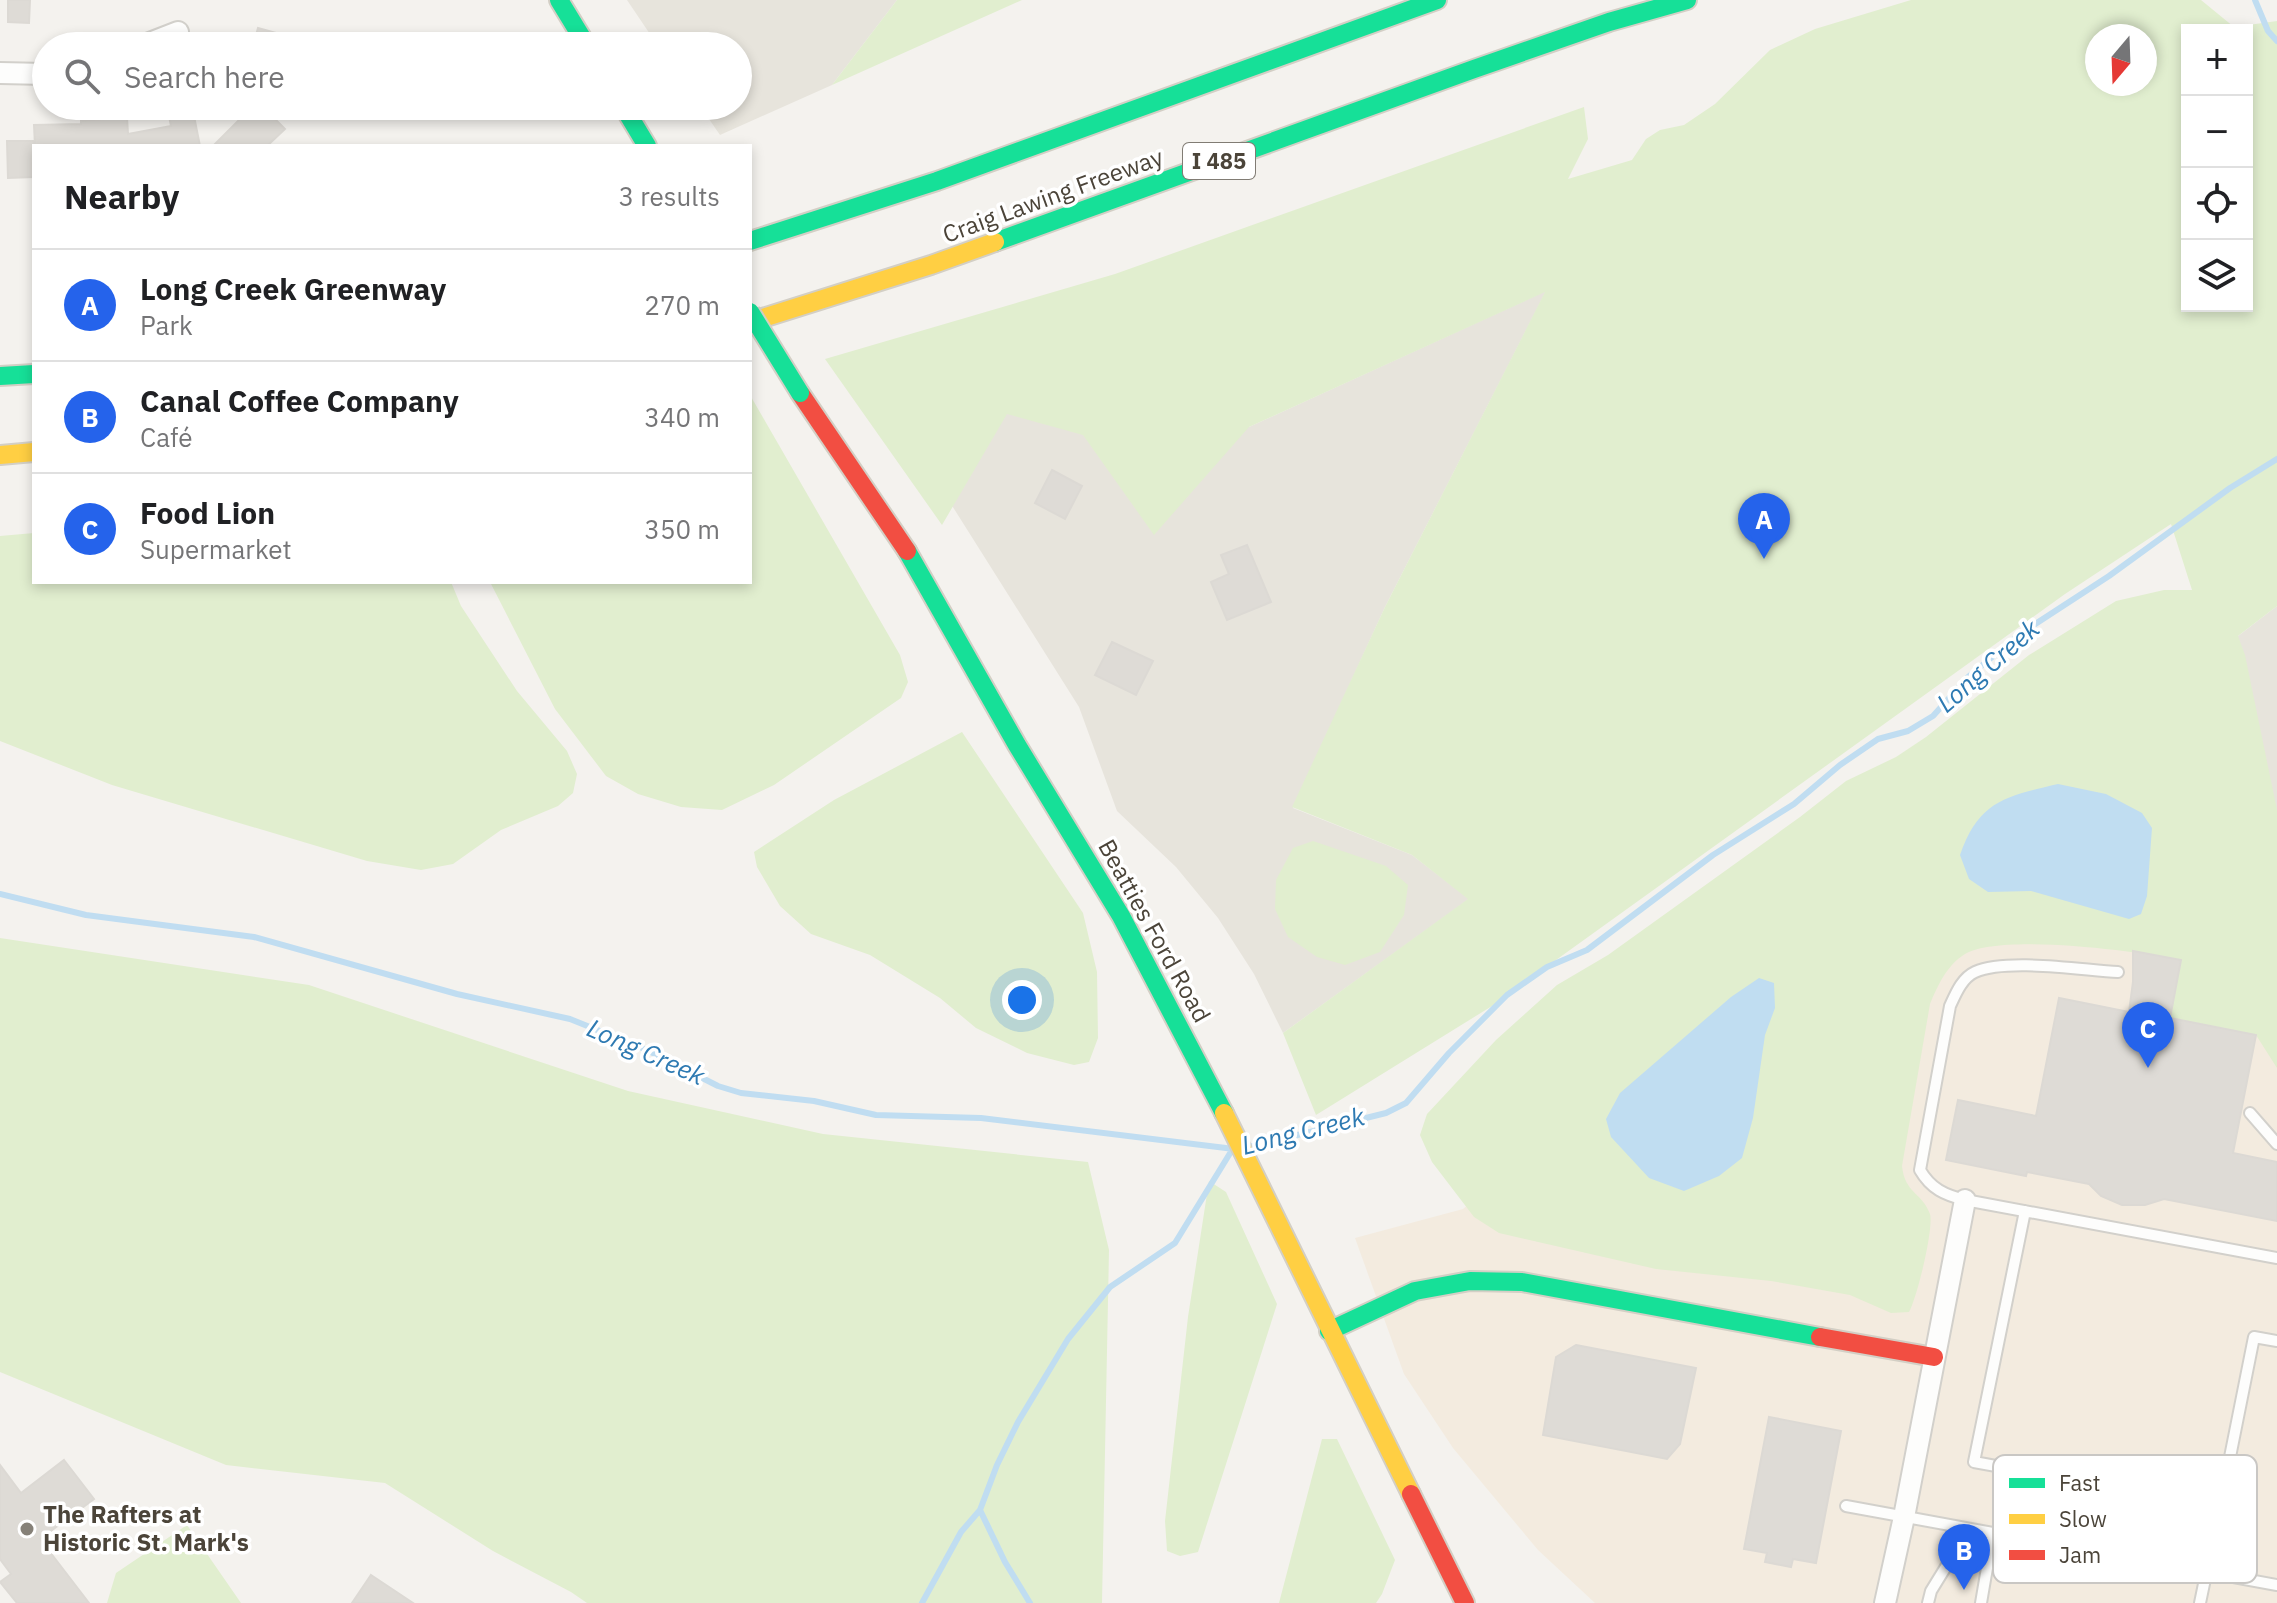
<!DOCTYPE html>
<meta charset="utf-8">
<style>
:root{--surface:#fff;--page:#f6f6f6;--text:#202124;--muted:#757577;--line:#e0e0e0;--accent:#2563eb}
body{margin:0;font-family:"IBM Plex Sans",sans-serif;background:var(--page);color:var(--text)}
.controls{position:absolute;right:24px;top:24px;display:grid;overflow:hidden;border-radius:0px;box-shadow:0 4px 12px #0003}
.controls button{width:72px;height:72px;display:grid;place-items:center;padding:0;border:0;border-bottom:2px solid var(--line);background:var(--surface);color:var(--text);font:40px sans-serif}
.compass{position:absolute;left:2085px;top:24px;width:72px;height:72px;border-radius:50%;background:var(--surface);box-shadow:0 4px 12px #0003;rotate:199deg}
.you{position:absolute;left:1022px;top:1000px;width:28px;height:28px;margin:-20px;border:6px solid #fff;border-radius:50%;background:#1a73e8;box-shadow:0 0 0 12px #1a73e833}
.badge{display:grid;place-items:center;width:52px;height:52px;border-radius:50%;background:var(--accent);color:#fff;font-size:26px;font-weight:700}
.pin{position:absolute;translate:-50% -66px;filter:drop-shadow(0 2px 4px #0008)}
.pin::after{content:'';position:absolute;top:42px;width:28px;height:24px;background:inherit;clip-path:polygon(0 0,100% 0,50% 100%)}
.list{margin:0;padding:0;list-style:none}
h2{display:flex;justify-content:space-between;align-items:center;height:104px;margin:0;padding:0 32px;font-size:34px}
h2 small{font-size:26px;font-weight:400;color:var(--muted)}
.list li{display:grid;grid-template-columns:52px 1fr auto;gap:24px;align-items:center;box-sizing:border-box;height:112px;padding:0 32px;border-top:2px solid var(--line)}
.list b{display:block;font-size:30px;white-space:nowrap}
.list p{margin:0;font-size:26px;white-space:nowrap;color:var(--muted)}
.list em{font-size:26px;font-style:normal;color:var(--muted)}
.icon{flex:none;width:44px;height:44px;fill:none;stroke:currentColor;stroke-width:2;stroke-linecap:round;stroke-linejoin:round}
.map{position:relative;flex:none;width:2277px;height:1603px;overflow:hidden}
.search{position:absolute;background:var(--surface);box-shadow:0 4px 12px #0003;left:32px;top:32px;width:720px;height:88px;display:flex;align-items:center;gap:20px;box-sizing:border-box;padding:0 28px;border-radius:44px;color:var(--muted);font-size:30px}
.panel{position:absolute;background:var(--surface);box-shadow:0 4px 12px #0003;left:32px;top:144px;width:720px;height:440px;border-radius:0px}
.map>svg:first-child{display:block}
.residential{fill:#e7e4dc}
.commercial{fill:#f3ebdf}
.green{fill:#e1eecf;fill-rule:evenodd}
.water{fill:#c0ddf1}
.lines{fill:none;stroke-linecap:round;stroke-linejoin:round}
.stream{stroke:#c0ddf1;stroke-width:6}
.building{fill:#dedbd6;stroke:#dcd9d4;stroke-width:2}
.lane-casing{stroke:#d2d0cb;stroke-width:14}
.street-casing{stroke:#d2d0cb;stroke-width:24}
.fast-casing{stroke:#d3cfc5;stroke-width:22}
.slow-casing{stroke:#d3cfc5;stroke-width:22}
.jam-casing{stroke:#d3cfc5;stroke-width:22}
.lane{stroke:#fdfdfc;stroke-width:10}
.street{stroke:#fdfdfc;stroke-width:20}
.fast{stroke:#16e098;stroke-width:18}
.slow{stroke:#ffcf43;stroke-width:18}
.jam{stroke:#f24e42;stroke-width:18}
.fast-bridge-casing{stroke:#d3cfc5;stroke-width:22;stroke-linecap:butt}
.fast-bridge{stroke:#16e098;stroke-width:18}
.poi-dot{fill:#868178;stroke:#fff;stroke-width:3}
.labels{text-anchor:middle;stroke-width:7;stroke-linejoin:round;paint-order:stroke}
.shield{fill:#fff;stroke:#817c74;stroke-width:2}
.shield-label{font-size:22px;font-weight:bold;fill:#4b4439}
.street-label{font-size:24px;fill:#4b4439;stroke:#fff}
.poi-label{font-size:24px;font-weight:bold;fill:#4b4439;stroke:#fff;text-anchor:start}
.water-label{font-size:26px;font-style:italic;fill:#2e7ab2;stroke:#fff}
.key{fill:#fff;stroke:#c9c7c4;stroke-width:2}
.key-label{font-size:22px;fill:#4b4439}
</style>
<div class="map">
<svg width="2277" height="1603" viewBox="0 0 2277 1603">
<rect width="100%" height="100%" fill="#f4f2ee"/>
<path class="residential" d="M627,0h270l-65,85 -112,50 -20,-29h38v-60h-80z
M1546,291l-161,316 -92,201 119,47 57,44 -186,134 -29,-59 -36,-56 -42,-51 -59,-56 -38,-104 -181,-287 230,-122 121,129z
M2277,606v239l-53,-198z"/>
<path class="commercial" d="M2277,845v758h-682l-57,-53 -85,-102 -49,-74 -49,-136 108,-29 47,-41 78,-89z"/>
<path class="green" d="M897,0h125l-190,85z
M1911,0h290l33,27 43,-6v585l-39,30 7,19 32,155v258l-21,-33 -86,-17 10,-58c-43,-9 -179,-27 -215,-6 -18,11 -27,31 -35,50l-28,162c3,28 20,26 28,48 4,14 -13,84 -21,98l-18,1 -41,-18 -79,-14 -115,-12 -157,-36 -25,-16 -42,-55 -12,-27 7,-21 69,-74 61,-55 51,-30 192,-138 46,-36 50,-24 30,-20 103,-82 87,-54 48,-11h28l-21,-66 -106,70 -573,412 -176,109 -33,-82 185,-134 -56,-44 -120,-48 93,-200 160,-315 -296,135 -95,108 -71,-100 -76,-21 -65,111 -117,-166 290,-85 469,-167 4,32 -20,40 64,-19 14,-21 14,-9 24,-5 31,-21 55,-54 45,-21zM2187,30h60v276h-60zM2097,36h48v48h-48z
M750,395l150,260 8,27 -7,16 -127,87 -52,25 -41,-3 -43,-13 -32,-18 -51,-67 -65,-127h260z
M34,533v49h417l10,24 56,85 50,60 10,23 -4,19 -15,13 -57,24 -48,34 -32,6 -54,-9 -255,-76 -112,-44v-205z
M962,732l121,181 14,59 1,66 -9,24 -15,3 -47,-12 -51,-25 -36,-30 -70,-43 -59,-21 -31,-28 -23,-39 -3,-15 80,-52z
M1313,841l73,25 22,19 -4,30 -24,37 -35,13 -28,-8 -29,-20 -13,-28 1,-29 17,-32z
M0,938l309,47 319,106 195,43 265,28 21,88 -7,353h-515l-16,-11 -78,-41 -108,-68 -159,-18 -226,-93z
M1209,1181l17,11 51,112 -79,248 -18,4 -13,-5 -2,-30 23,-204z
M1322,1439h15l58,121 -13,34 -6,9h-97z
M187,1525l54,78h-134l9,-30z"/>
<path class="water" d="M2058,784l48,10 36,19 10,15 -5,68 -6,18 -12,5 -98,-28 -43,1 -19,-13 -9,-24c19,-55 47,-59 98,-71z
M1759,978l15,5 1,25 -10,27 -12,83 -11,40 -23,18 -35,15 -35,-13 -38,-41 -5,-18 14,-26 111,-96z"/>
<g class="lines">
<path class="stream" d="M2255,0l13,31 9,10
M0,894l86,21 168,22 203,57 113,25 77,31 71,36 23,7 73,8 62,14 105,3 253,31
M1249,1147l137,-34 20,-10 43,-50 58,-58 40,-28 40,-17 126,-95 81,-51 46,-39 38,-26 30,-8 25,-15 35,-39 52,-43 89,-58 121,-88 47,-29
M980,1510l25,52 25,41
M922,1603l39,-71 19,-22 17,-45 21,-43 50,-83 42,-52 65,-44 57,-93"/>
</g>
<path class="building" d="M8,0h22l-1,23 -21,-1z
M258,28l47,13 -1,5h-51z
M167,106h25l8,40h-165l-1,-21 47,-1v-3l46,-4 1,17 43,-8z
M231,106h31l23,23 -18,17h-54l29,-29z
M7,141h27v36l-26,1z
M1052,470l30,16 -17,33 -30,-16z
M1247,545l24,57 -44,18 -16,-38 18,-8 -8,-19z
M1112,642l41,19 -17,34 -41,-20z
M2133,951l48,9 -11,58 86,17 -23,118 44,9v59l-113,-22 -19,6h-23l-21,-9 -12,-12 -62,-12 -1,4 -80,-16 12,-60 78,16 23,-118 70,14 4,-30z
M1576,1345l120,23 -16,76 -13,15 -124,-24 13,-78z
M1769,1417l72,14 -25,132 -23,-4 -2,8 -26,-5 2,-9 -23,-4z
M64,1460l30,39 -54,40 49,64h-72l-17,-21 11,-8 -11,-15v-94l21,28z
M371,1575l42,28h-61z"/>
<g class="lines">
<defs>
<path id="lane" d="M2118,972c-37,-2 -111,-14 -143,0 -13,6 -19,21 -25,34l-30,164c11,19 25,25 45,30l312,58
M2250,1113l27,31
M2025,1211l-51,251 246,45 34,-170 23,4
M1846,1506l431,79
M1928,1603l3,-12 24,-39 6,-25
M1981,1603l12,-70
M2200,1603l20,-96"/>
<path id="street" d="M142,46l36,-14
M0,73l46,1
M1885,1603l19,-86 61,-317"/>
<path id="fast" d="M559,0l28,46
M623,106l24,40
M750,241l187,-60 500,-181
M995,242l479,-173 135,-47 78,-22
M0,376l34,-2
M907,551l110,194 104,171 103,197
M1329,1331l86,-40 55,-10 52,1 298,55"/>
<path id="slow" d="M750,322l181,-57 64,-23
M0,455l34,-3
M1224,1113l187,381"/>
<path id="jam" d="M800,393l107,158
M1820,1337l114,20
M1411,1494l54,109"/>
</defs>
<use href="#lane" class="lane-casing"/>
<use href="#street" class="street-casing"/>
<use href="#fast" class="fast-casing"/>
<use href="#slow" class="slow-casing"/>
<use href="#jam" class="jam-casing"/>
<use href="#lane" class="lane"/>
<use href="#street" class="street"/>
<use href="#fast" class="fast"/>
<use href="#slow" class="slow"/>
<use href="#jam" class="jam"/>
<defs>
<path id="fast-bridge" d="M750,312l50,81"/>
</defs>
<use href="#fast-bridge" class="fast-bridge-casing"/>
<use href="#fast-bridge" class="fast-bridge"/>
</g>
<circle class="poi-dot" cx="27" cy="1529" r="8"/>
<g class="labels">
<rect class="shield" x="1183" y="143" width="72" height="36" rx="6"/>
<g class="shield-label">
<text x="1219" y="169">I 485</text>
</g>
<g class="street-label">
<text transform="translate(1053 196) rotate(-20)" y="8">Craig Lawing Freeway</text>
<text transform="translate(1154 931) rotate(61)" y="8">Beatties Ford Road</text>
</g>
<g class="poi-label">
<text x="43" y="1523">The Rafters at<tspan x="43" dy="28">Historic St. Mark's</tspan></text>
</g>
<g class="water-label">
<text transform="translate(1988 666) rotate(-41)" y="9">Long Creek</text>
<text transform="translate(646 1052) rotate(24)" y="9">Long Creek</text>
<text transform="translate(1303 1131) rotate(-14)" y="9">Long Creek</text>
</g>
</g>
<rect x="1993" y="1455" width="264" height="128" rx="12" class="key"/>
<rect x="2009" y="1478" width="36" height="10" fill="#16e098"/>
<rect x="2009" y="1514" width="36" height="10" fill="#ffcf43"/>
<rect x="2009" y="1550" width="36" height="10" fill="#f24e42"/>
<g class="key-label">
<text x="2059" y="1491">Fast</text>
<text x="2059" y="1527">Slow</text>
<text x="2059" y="1563">Jam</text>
</g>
</svg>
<div class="controls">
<button>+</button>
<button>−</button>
<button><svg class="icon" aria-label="locate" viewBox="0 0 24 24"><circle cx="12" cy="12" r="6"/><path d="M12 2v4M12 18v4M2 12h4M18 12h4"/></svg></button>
<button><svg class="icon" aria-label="layers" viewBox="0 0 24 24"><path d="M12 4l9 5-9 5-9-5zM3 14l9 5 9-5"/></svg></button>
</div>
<svg class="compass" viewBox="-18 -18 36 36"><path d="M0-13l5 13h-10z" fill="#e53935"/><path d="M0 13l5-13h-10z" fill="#757577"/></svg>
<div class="you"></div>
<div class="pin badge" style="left:1764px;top:559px">A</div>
<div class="pin badge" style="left:1964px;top:1590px">B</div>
<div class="pin badge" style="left:2148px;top:1068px">C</div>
<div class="search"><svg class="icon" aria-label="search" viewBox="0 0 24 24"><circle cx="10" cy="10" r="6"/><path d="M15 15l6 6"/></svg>Search here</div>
<section class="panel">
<h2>Nearby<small>3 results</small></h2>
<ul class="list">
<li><span class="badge">A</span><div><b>Long Creek Greenway</b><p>Park</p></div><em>270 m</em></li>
<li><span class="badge">B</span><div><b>Canal Coffee Company</b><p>Café</p></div><em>340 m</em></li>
<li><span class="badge">C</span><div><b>Food Lion</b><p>Supermarket</p></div><em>350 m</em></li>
</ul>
</section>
</div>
